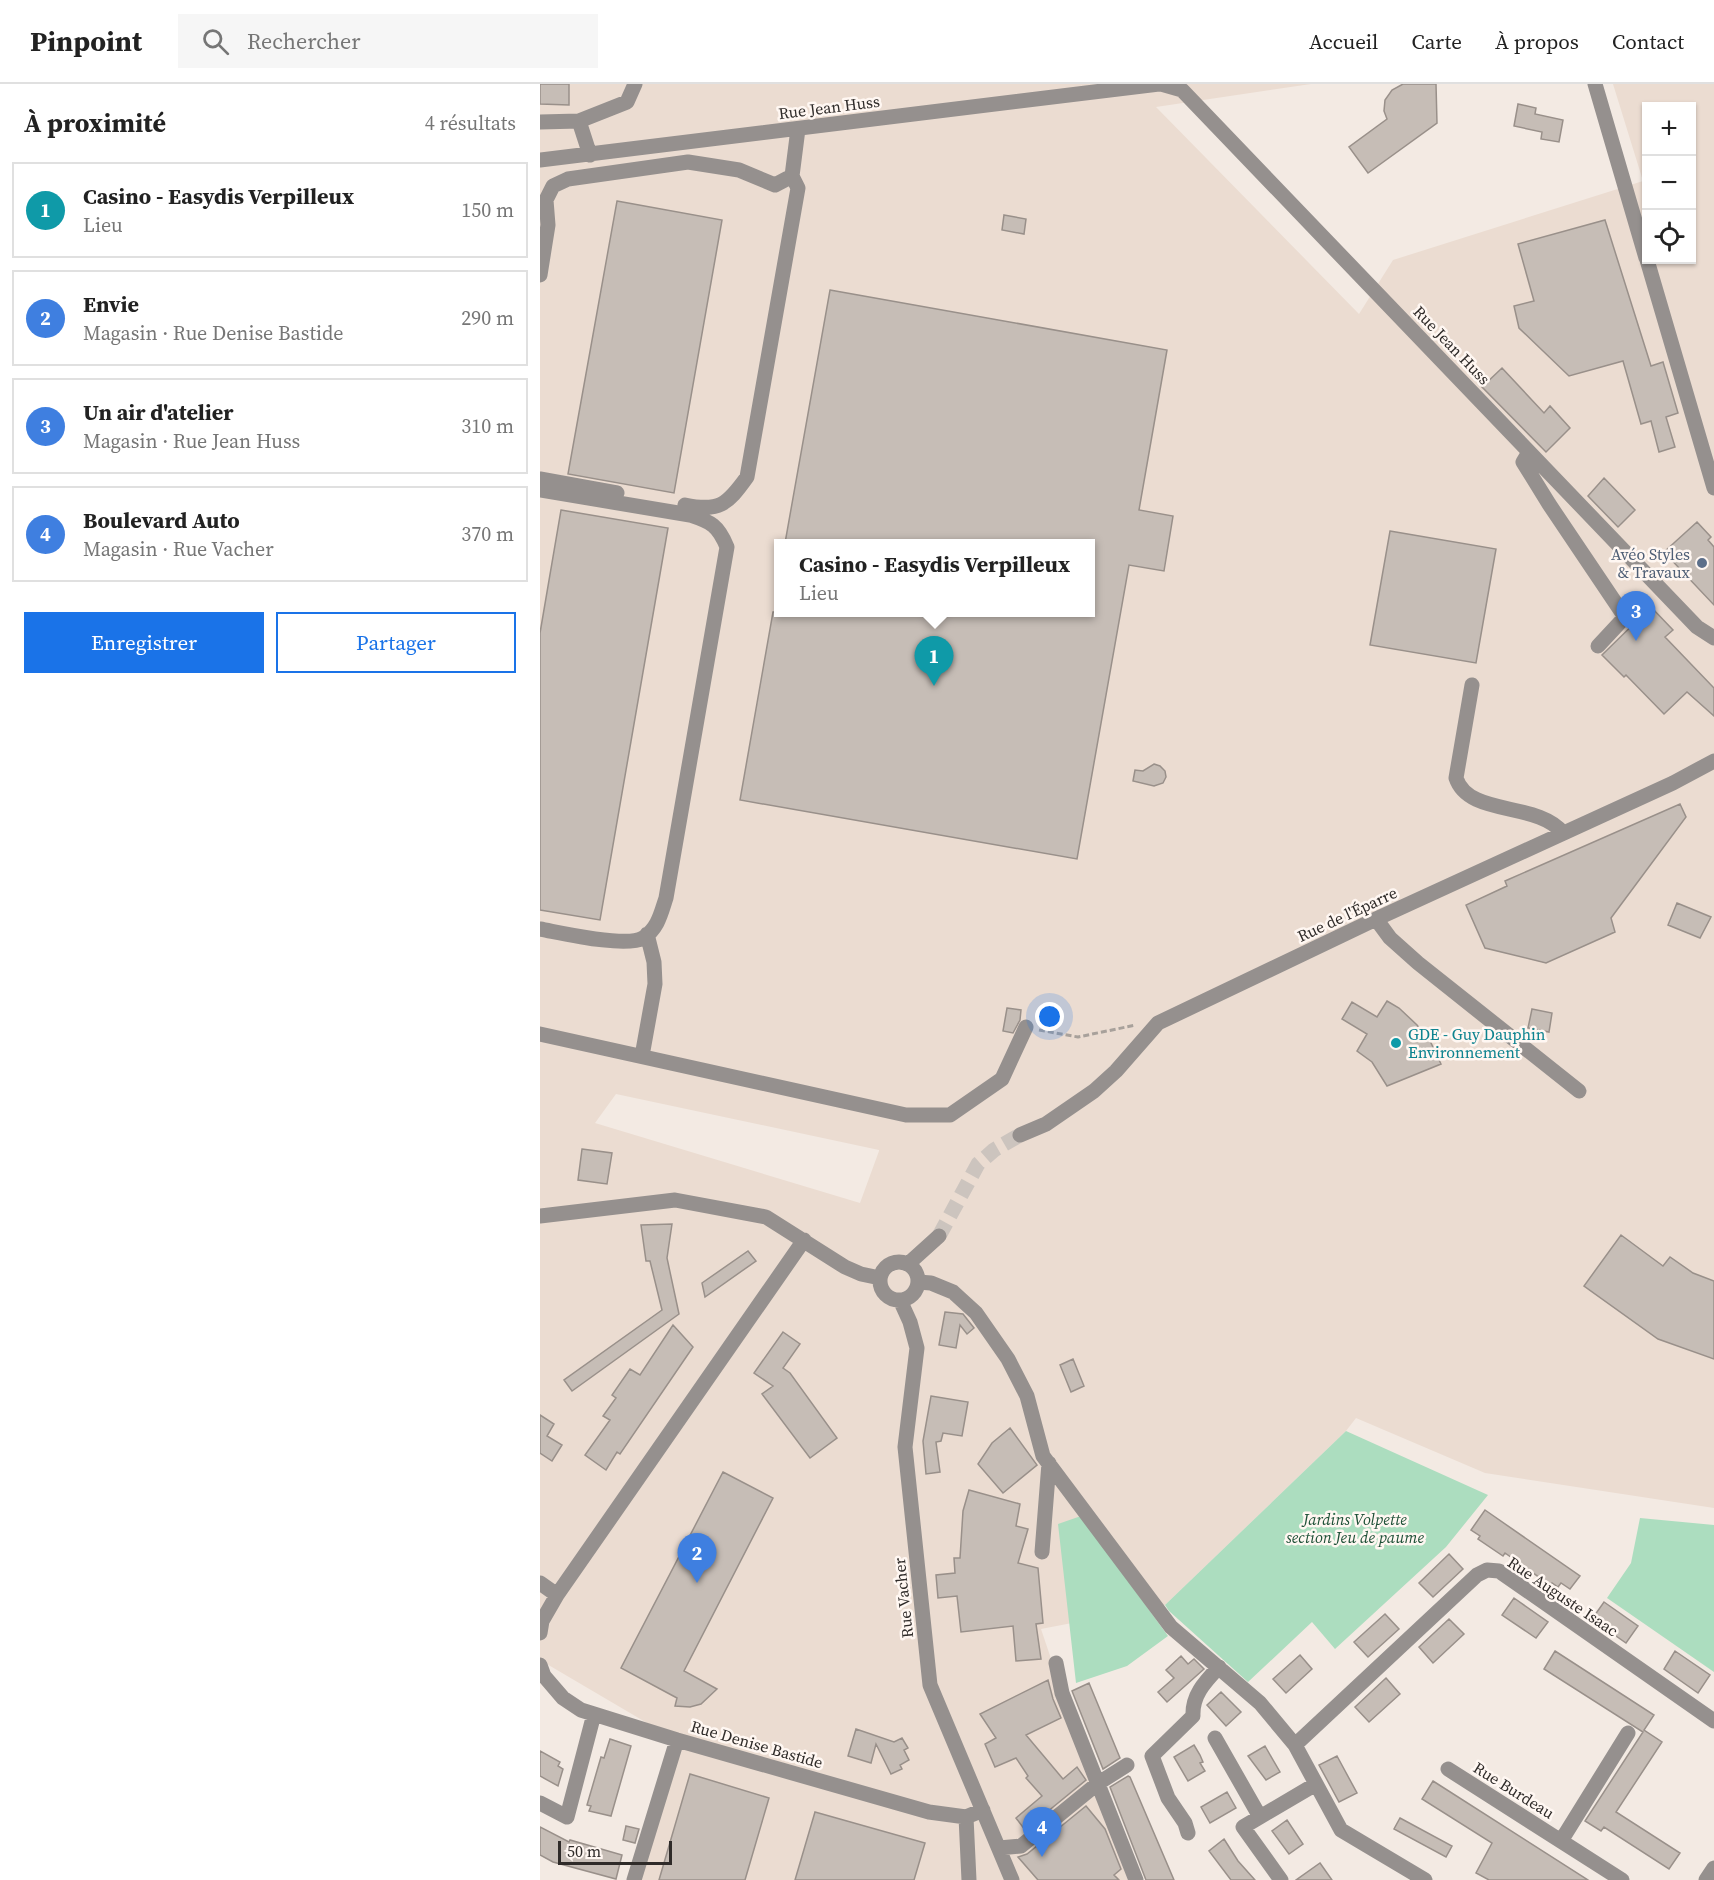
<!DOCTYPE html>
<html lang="fr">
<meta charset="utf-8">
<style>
:root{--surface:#fff;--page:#f6f6f6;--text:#222;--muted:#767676;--line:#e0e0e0;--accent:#1a73e8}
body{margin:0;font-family:"Source Serif 4",serif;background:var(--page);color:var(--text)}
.controls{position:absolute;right:18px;top:18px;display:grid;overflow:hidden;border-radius:0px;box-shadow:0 2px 4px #0004}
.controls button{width:54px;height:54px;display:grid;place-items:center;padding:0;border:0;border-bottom:2px solid var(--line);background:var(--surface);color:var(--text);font:30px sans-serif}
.scale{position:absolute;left:18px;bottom:15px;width:114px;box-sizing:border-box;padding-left:6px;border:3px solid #2f2b29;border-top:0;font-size:16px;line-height:21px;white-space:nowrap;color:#2f2b29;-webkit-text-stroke:4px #fff7f2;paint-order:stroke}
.you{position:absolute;left:510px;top:933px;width:21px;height:21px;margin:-15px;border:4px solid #fff;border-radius:50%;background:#1a73e8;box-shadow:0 0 0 9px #1a73e833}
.badge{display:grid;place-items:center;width:39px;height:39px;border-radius:50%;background:var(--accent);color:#fff;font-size:20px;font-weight:700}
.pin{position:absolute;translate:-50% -50px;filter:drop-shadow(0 2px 3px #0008)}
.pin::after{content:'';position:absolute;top:32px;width:21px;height:18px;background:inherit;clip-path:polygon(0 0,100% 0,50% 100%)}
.popup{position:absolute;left:234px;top:455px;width:321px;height:78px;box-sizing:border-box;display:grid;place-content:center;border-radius:0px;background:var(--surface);filter:drop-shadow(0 2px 4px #0005);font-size:20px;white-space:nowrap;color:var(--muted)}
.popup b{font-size:22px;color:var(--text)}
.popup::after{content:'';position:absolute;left:50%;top:100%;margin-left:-12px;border:12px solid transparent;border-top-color:var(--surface)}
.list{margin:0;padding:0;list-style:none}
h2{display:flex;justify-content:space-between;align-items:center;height:78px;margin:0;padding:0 24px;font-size:26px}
h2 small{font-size:20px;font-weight:400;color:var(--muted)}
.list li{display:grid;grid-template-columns:39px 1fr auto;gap:18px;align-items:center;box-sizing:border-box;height:96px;margin:0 12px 12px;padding:0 12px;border:2px solid var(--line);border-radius:0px}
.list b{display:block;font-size:22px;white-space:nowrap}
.list p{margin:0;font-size:20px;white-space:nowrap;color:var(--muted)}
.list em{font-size:20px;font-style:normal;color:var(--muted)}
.actions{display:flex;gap:12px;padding:18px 24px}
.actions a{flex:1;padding:14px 0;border:2px solid var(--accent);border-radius:0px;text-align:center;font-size:21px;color:var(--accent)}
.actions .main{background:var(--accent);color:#fff}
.icon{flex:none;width:33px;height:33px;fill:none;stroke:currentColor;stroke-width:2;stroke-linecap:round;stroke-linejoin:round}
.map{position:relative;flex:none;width:1174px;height:1796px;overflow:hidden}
header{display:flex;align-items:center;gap:36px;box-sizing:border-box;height:84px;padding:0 30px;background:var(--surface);border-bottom:2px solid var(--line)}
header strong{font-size:28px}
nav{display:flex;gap:33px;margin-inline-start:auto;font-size:21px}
.search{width:420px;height:54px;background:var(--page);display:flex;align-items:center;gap:15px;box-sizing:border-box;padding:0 21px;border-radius:0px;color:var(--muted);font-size:22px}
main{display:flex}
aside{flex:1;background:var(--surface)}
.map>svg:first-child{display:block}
.built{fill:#ebdcd1;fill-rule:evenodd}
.green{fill:#acddbf}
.building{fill:#c6bdb6;stroke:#99908a;stroke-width:1.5}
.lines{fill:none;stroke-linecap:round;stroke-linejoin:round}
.minor-tunnel{stroke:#ccc4be;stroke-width:15;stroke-dasharray:15 8;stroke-linecap:butt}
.path{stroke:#a8a19b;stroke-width:3;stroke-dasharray:6 3;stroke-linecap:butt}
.minor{stroke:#95908e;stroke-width:15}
.service-dot{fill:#5c6f8a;stroke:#fff7f2;stroke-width:2}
.culture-dot{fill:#0f9aa8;stroke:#fff7f2;stroke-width:2}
.labels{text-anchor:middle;stroke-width:5;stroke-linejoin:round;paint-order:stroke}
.street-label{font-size:16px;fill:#2f2b29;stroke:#fff7f2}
.service-label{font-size:16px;fill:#4e5e75;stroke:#fff7f2;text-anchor:end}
.culture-label{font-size:16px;fill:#0d838f;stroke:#fff7f2;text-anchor:start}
.park-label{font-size:16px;font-style:italic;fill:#1d5036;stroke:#fff7f2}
</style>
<header>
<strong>Pinpoint</strong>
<div class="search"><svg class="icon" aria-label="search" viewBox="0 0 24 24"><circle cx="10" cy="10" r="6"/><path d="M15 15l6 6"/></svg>Rechercher</div>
<nav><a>Accueil</a><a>Carte</a><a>À propos</a><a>Contact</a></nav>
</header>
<main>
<aside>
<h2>À proximité<small>4 résultats</small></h2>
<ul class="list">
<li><span class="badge" style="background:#0f9aa8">1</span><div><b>Casino - Easydis Verpilleux</b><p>Lieu</p></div><em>150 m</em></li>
<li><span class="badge" style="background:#3f7fe0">2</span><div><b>Envie</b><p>Magasin · Rue Denise Bastide</p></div><em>290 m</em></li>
<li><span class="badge" style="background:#3f7fe0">3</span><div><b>Un air d'atelier</b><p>Magasin · Rue Jean Huss</p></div><em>310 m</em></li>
<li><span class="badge" style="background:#3f7fe0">4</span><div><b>Boulevard Auto</b><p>Magasin · Rue Vacher</p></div><em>370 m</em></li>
</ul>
<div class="actions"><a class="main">Enregistrer</a><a>Partager</a></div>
</aside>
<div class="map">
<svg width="1174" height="1796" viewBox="0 0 1174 1796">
<rect width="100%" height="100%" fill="#f3eae3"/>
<path class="built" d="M0,0h771l-155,23 203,207 34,-54 250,-79 -30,-97h101v1424l-229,-35 -129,-55 -10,13 -181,174 -124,24 63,187 26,64h-489l35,-140 -136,-80zM1106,22h46v154h-46zM238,460h312v68h-312zM76,1010l263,56v1l-19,52 -265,-80z"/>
<path class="green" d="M806,1347l142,64 -42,52 -111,102 -23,-27 -64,60 -79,-71 -4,-6z
M541,1432l87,120 -41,30 -51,17 -18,-159z
M1100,1434l74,7v147l-107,-74 24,-35z"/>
<path class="building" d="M0,0h29v21l-29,-1z
M863,0h33l1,39 -69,50 -19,-26 38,-28 -3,-8 1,-11 7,-10z
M978,20l18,4 -1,6 28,6 -4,22 -18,-3 1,-7 -28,-6z
M77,117l105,19 -48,273 -106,-19z
M464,131l22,4 -2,15 -22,-4z
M1065,136l46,146 12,-4 15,51 -12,4 9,30 -16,5 -8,-31 -10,3 -18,-63 -54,15 -50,-48 -5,-22 20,-5 -16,-57z
M290,206l337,60 -28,160 34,6 -9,55 -35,-6 -52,294 -337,-59 33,-188h317v-69h-305z
M962,284l42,45 6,-7 20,22 -24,24 -64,-65z
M1064,394l31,32 -17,17 -30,-31z
M21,426l107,18 -68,392 -60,-10v-277z
M1157,438l14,15 -3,3 6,7v58l-50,-53z
M850,447l106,18 -20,114 -106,-18z
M1111,523l22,23 -8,7 49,51v28l-27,-24 -23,22 -38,-39 -2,2 -22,-22z
M614,680l6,2 5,5 1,6 -3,6 -9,3 -21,-5 2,-11 8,1z
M1140,720l6,13 -75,101 4,14 -69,31 -61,-15 -19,-43 41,-19 -2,-5z
M1137,819l34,14 -11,21 -32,-13z
M847,917l12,7 18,17 14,18 10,21 -54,22 -15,-24 -15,-11 10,-17 -25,-15 10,-17 25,15z
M467,924l14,2 -1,10 -7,13 -10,-2z
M992,925l20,4 -3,19 -21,-4z
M42,1065l30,4 -5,31 -29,-4z
M132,1140l-5,34 12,56 -107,77 -8,-11 98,-70 -12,-49h-4l-5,-36z
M1081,1151l42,31 7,-9 23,16 21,8v78l-56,-20 -74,-53z
M208,1167l8,10 -51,36 -3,-14z
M405,1228l18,2 11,14 -7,6 -7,-9 -4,23 -17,-3z
M133,1241l20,22 -73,107 -3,-2 -11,18 -21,-15 25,-35 -7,-4 13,-18 -4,-3 18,-26 10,6z
M243,1248l17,12 -17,24 7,5 47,65 -27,20 -48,-64 11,-8 -19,-13z
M533,1275l11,27 -13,6 -11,-27z
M391,1312l37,6 -6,34 -19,-3 -2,8 -5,1 4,30 -14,2 -3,-33z
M0,1331l14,9 -7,12 15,9 -10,16 -12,-8z
M470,1344l27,37 -34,28 -25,-29 14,-21z
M183,1388l50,26 -89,173 33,18 -16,15 -11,3 -15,-1 2,-8 -56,-30z
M429,1406l51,14 -4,22 12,3 -10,34 20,5 5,55 -7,1 5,35 -25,2 -3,-35 -52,6 -4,-36 -19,2 -2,-23 19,-2 -1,-15h6l3,-47z
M945,1426l95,66 -10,13 -9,-6 -3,4 -6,-4 -2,2 -45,-32 -2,3 -25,-17 2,-3 -9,-6z
M909,1470l14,15 -30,28 -14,-14z
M974,1514l34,24 -12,16 -34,-23z
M1064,1518l34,24 -12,17 -34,-24z
M845,1530l14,15 -31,28 -14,-15z
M909,1535l15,15 -31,29 -14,-16z
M1015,1567l99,64 -10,15 18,12 -46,70 64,41 -11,16 -65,-42 -3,4 -16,-10 58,-89 -99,-63z
M1135,1567l35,24 -12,18 -34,-24z
M760,1571l12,14 -26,24 -13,-14z
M641,1572l7,8 6,-5 10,10 -37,33 -9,-10 16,-14 -8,-8z
M846,1594l14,16 -31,28 -14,-15z
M508,1596l5,19 8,19 -35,17 37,44 14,-12 9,13 -61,50 -9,-12 26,-22 -16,-18 2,-2 -12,-18 -21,9 -10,-23 11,-6 -16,-24z
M549,1599l31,75 -17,11 -31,-78z
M681,1608l20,20 -15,14 -19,-21z
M316,1645l38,13 8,-4 6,10 -4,2 5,10 -9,5 2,4 -11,5 -15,-30 -5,19 -23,-7z
M70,1655l21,7 -20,70 -22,-5 2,-5 -4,-1 14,-48 3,1z
M654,1661l6,10 3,7 -3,1 5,8 -17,10 -14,-24z
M725,1662l15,26 -14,8 -18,-24z
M0,1667l20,11 -2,4 5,3 -5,17 -18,-10z
M797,1672l20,37 -18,9 -20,-37z
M150,1690l79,24 -24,82h-86z
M588,1692l2,1 44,103h-28l-36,-93z
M893,1697l155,99h-99l-13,-7 16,-30 -70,-44z
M687,1708l9,16 -26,15 -9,-16z
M546,1722l19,23 16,40 -7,6 5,5h-81l-20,-23 9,-3z
M275,1728l110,31 -11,37h-119z
M860,1734l52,28 -6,11 -52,-28z
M747,1736l16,24 -14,10 -17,-23z
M86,1742l13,3 -4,14 -12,-3z
M0,1743l29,15 1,-2 52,15 -6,24 -63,-17 -13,-7z
M684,1755l14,22 17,19h-24l-22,-29z
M780,1779l12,17h-36z"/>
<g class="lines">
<path class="minor-tunnel" d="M399,1152l39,-72 16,-14 26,-15"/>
<path class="path" d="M499,946l39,7 58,-12"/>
<path class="minor" d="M621,0l21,6 515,537 17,11
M1055,0l51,174
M39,37l11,34
M0,38l39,-1 48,-19 8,-18
M0,76l619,-76
M1107,176l67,228
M0,191l8,-50 -2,-25 7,-14 15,-7 120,-17 51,8 36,15 17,-9 6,-47
M989,368l-6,10 26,42 76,113 -27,29
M0,395l77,14
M0,406l150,25c21,7 28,10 37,32l-61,351c-5,15 -8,31 -23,40 -17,10 -81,-5 -103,-9
M145,421c34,7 42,0 62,-28l51,-289 -6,-12
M932,601l-16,93c13,39 81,23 107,55
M836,835l14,19 28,25 161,128
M0,950l366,81h44l52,-36 24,-52
M102,972l13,-72 -1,-22 -7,-28
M480,1051l26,-11 48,-33 22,-20 42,-48 218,-104 297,-136 41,-22
M0,1132l135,-16 91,17 79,50 16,7 19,4
M340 1197a19 19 0 1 1 38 0a19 19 0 1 1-38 0Z
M368,1180l31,-28
M378,1198l13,1 22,9 23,21 32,46 19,37 16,60 128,171 89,76 35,42 46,85 84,50
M360,1216l10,22 7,26 -12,99 25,238 82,195
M502,1468l7,-89
M0,1499l17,12
M0,1549l2,-12 15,-26 247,-355
M516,1579l6,30 74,187
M0,1581l4,11 19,22 18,12 96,30 252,72 37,5 17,-7
M675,1654l45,79
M755,1661l182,-170 10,-5 12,1 215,150
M908,1685l174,111
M0,1719l27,14 27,-103
M426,1733l3,63
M648,1749l-3,-10 -17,-25 -16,-42 41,-40c-1,-21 12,-34 26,-49
M1021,1757l67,-108
M459,1764l22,-2 76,-62 30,-19
M94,1796l43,-140
M741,1796l-38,-53 73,-43
M1166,1796l8,-12"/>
</g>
<circle class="service-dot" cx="1162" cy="479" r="6"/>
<circle class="culture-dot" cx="856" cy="959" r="6"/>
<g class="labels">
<g class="street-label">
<text transform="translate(289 23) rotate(-7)" y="6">Rue Jean Huss</text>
<text transform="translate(912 261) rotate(46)" y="6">Rue Jean Huss</text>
<text transform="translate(807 830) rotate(-25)" y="6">Rue de l'Éparre</text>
<text transform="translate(1023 1512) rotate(34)" y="6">Rue Auguste Isaac</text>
<text transform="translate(363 1514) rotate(-96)" y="6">Rue Vacher</text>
<text transform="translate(217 1660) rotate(16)" y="6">Rue Denise Bastide</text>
<text transform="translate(974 1706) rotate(32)" y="6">Rue Burdeau</text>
</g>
<g class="service-label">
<text x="1150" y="476">Avéo Styles<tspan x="1150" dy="18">&amp; Travaux</tspan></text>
</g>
<g class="culture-label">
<text x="868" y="956">GDE - Guy Dauphin<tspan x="868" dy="18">Environnement</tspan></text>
</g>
<g class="park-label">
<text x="815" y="1441">Jardins Volpette<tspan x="815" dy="18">section Jeu de paume</tspan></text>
</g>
</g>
</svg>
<div class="controls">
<button>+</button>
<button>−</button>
<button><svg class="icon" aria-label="locate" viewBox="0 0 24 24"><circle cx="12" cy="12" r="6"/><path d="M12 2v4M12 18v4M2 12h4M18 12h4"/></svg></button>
</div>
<div class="scale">50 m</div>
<div class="you"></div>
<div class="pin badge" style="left:394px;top:602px;background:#0f9aa8">1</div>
<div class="popup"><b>Casino - Easydis Verpilleux</b>Lieu</div>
<div class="pin badge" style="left:157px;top:1499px;background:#3f7fe0">2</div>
<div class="pin badge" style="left:1096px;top:557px;background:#3f7fe0">3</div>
<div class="pin badge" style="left:502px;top:1773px;background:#3f7fe0">4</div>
</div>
</main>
